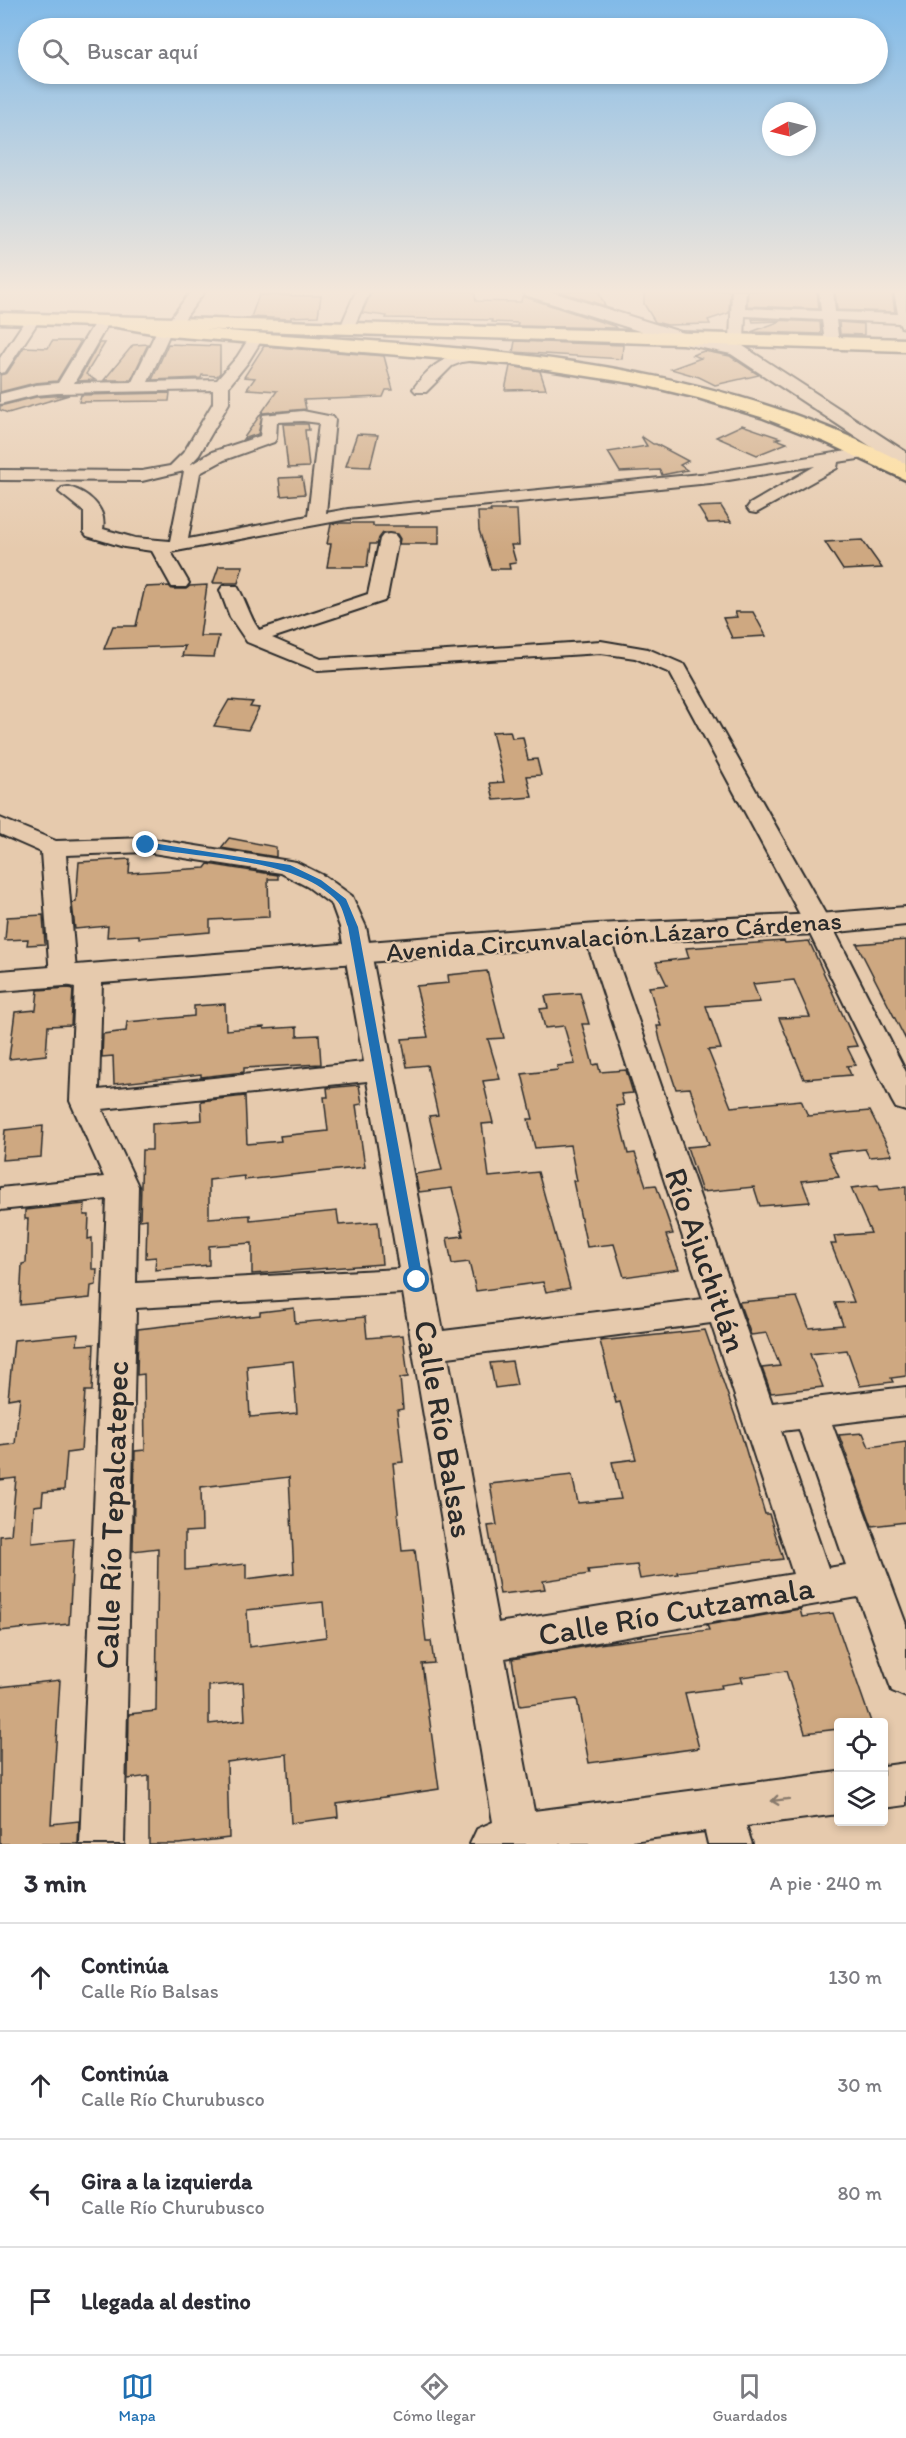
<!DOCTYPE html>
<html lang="es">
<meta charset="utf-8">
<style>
:root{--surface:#fff;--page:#f2f2f3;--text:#2b2b33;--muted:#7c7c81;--line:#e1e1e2;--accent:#1f6fb2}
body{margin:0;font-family:Itim,sans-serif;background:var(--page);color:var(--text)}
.controls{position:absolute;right:18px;bottom:18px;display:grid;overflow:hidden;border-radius:6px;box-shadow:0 3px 9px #0003}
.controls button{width:54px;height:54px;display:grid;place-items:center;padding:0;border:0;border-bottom:2px solid var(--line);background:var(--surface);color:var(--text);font:30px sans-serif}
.compass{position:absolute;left:762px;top:102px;width:54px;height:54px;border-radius:50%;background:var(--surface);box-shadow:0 3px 9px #0003;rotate:263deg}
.stop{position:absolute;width:18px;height:18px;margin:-14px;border:4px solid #1f6fb2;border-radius:50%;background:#fff}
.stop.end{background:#1f6fb2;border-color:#fff;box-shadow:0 2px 6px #0008}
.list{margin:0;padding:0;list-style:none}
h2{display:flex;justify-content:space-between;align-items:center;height:78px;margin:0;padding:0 24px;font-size:26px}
h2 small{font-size:20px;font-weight:400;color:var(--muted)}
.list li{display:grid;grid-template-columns:39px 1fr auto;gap:18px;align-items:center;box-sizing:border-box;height:108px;padding:0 24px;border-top:2px solid var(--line)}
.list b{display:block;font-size:22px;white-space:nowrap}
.list p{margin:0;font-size:20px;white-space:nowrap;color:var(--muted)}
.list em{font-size:20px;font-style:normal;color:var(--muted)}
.icon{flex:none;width:33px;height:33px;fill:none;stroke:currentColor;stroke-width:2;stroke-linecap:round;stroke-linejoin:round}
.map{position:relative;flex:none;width:906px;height:1844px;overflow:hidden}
.search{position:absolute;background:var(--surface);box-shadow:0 3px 9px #0003;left:18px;right:18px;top:18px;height:66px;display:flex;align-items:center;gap:15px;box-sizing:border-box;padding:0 21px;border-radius:33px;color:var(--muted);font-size:22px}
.sheet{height:510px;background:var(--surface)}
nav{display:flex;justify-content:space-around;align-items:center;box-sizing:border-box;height:84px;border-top:2px solid var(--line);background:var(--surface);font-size:16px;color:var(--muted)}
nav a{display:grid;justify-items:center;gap:3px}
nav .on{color:var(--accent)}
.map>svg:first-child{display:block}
.building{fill:#cea881;stroke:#2b2b2b;stroke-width:1.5;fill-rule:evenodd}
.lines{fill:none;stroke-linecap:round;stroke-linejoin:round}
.minor-casing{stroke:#2b2b2b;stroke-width:4}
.tertiary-casing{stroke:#2b2b2b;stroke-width:4}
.primary-casing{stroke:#2b2b2b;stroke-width:5}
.trunk-casing{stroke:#2b2b2b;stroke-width:5}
.minor{fill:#e6caad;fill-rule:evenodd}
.tertiary{fill:#e6caad;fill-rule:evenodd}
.primary{fill:#ffdd96;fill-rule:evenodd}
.trunk{fill:#ffdd96;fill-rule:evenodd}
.oneway{stroke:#887a6c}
.route{fill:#1f6fb2}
.labels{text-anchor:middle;stroke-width:4.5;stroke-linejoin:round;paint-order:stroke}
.street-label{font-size:26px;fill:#2b2b2b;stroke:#e6caad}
.near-street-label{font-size:32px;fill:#2b2b2b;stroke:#e6caad}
</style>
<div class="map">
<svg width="906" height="1844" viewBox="0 0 906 1844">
<rect width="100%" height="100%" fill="#e6caad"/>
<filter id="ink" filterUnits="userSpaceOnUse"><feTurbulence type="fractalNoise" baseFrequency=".0167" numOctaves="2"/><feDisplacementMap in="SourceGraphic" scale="12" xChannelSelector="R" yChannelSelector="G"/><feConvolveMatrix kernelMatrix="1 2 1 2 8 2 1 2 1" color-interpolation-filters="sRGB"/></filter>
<g filter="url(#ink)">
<path class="building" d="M372,291h102l2,10 45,1 1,-5h3l89,29 2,2 -99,-2 1,-3 -26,-1v-2l-106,-2 1,-2 -25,-3z
M558,291h40l7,15z
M644,291h86l-1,22 -21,7 2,4 -43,1 -12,-3 -11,-18z
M748,291h69l2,18 -72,-3z
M835,291l57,1 3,20 -58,-2z
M259,295l62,1 -3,20 -27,1v2l-40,-2z
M752,319l68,3 1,12 -70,-2 30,-11 -28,1z
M839,322l25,2v11l-24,-1z
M52,341h29l-24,40 -22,2 -35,9v-17l7,-2 17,-26 24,1z
M515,341l108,4 -1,14 -109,-7z
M99,343h6l-19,31 9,6 -17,1z
M148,344l-17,36h-27l29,-35z
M168,344l52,2v27l-3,3 -15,-1 -1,3 -49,2z
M264,346l120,10 9,34h-7l-3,7 -79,3 2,9 -43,4 -5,21 -15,5 34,-48 -30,-2 8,-11 -11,-1z
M704,351l26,5 29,19 -44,10 -16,-8 -28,-8 30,-11 -9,-3z
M510,366l30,5 6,18 -41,1z
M170,393l-1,8 -90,1 2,-7z
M69,395l-61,18 -8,-3v-4l36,-9z
M283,424h25l1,6h-4l4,37 -21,1z
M742,425l38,13 -4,1 11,4 -30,12 -41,-18z
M357,434l21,1 -8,32 -24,-1z
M641,436l12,8h3l32,17 -8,4 7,5 -25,5 -2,-5 -40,2 -12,-20 39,-6z
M302,477l3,17 -24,2 -2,-18z
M721,506l10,16 -23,1 -10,-16z
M490,510h27l2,35h-8l5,18 -7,1 1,5h-19l-12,-39 -1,-18h13z
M338,523h35v3h66v18h-40l1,-5 -3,-5 -14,-1 -6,11h-7l-3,23h-40l4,-23h-4l4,-20z
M862,540l20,28 -39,2 -18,-28z
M219,566h24l-5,17h-25z
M207,585l-7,51h19l-5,21 -32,-1 3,-10 -81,3 9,-23h23l9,-39 24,-1 3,3h14l4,-3z
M735,612h18l13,24 -34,2 -9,-20 14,-1z
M229,700l24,2 -3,5 9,1 -11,22 -34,-4z
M510,731l2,7 11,-1 5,23 9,-1 4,16 -14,1 5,21 -38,3 -4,-17 14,-1 -12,-50z
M229,838l47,9v10l-55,-9z
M130,859l-1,14 76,-5 3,-4 70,11v4h-10l1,38 -59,3v12l-71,6v-3l-32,2 1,-11 -33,3 -3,-26 4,-2 3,-39z
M43,915l2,29 -18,1 1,-6 -23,1 2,-23z
M906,940v100l-49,-96z
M784,941l1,2 24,-2 48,105 -10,1 9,18 -9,1 4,9 -47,4 -25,-61 31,-1 -16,-37 -41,4 7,18 -54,4 15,43 -13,1 23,57 70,-7 7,16 62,-5 22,44 -23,2 -4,-8 -37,4 11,24 -37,4 8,21 -50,4 -6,-19 -52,5 -15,-45 22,-2 -19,-57 -14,1 -16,-49 -3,-14h4l-12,-39 18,-2 -11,-23 33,-4 -3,-10z
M487,971l17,67 -16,1 12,40 -17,2 10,42 -11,1 7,53 49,-5 32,116 -24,4 -3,-10 -67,9 -7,-29 -17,2 -5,-26 16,-2 -2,-6h2l-11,-42 -33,4 -4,-18 27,-4 -13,-54 9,-1 -11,-50 -20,2 -5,-28 26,-2 -12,-51 33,-3 -1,-8z
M69,988l4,1 -2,36 -23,1 -2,29 -37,4 6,-47 21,-2 2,-20z
M580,993l9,31h-7l11,41 5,-1 2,8 26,-2 7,23 -12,1 3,11 -8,1 12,48 7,-1 11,33 10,-1 17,49 -7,1 13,34 -55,8 -10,-33 -27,3 -14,-66h4l-7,-36 -35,3 -7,-29h5l-11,-45 36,-4 -1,-4 18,-2 -11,-38 -19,2 -5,-19 8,-1 -3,-12z
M225,1004l1,26 38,-3v2l33,-2v9l22,-1 2,29 -77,4v4l-43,5v-3l-87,10 -1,-28 -11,1 1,-23 23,-3 1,-9 67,-6v-10z
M359,1085l3,19 -6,1 9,62 -120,13 -1,-4 -35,4v38l41,-3v5l87,-9 2,14 39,-3 4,42 -130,10v-31l-43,3v19l-54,5 1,-13 -10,1 1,-39 -7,1 2,-70h10v-26l50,-4 -1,-19 44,-5 2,48 34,-3 -1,-5 48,-5 -4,-34h4l-1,-9z
M43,1126l-2,31 -39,3 3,-30z
M878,1185l2,5 26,-3v189l-15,2 2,4 -33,4 -13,-36 -37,4 13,33 -52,6 -9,-25 18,-2 -13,-33 -16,2 -12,-33 58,-5 12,31 34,-3 -8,-22 19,-1 -23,-58h5l-2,-8 37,-3 -20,-45z
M85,1204l-1,11h5l-1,24 4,-1v31h5l-1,16 -5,1 -1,12 -70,7 2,-41 4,-1 2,-44h-3v-9z
M294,1308l1,15 70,-6 2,21 36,-3 5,42 -8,1 3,31 -6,1 6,52 -10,1 9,88 13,-1 11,91h5l3,22 -12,1 17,125 -102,15 1,13 -47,6 -4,-69 -60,8 2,76 -50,6h-30v-68l-21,3 1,-65 27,-3 2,-163 -25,3 2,-100 10,-1 -1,-76 -7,1 1,-46 122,-14v-3zM293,1361l4,52 -47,4 -3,-51zM289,1477l5,96 -48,6v-15l-61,6v-38l17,-1 -1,-44zM323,1602l3,35 -77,10 -2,-37zM243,1683l2,37 -36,4v-38z
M705,1330l34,97 26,87h4l14,45 -106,13 1,2 -38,5 -3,-14 -49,5 1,4 -46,7 2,8 -45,5 -12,-68 9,-1 -7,-41 82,-9 6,28 43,-4 -9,-37 24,-3 -16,-57 -4,1 -16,-62z
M78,1334l-1,11 17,-1 -2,47h-7l-4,60 -14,2 -3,37 -21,2 -1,13 -8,1 -2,37 42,-4 -5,85 -69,7v-95l11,-1 5,-57 -16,2v-34l15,-2 5,-47 -12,2 6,-59z
M512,1361l5,24 -22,3 -5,-25z
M863,1433l6,14 37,-5v80l-34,4 -33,-91z
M800,1609l2,8 31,-4 38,109h-33v7l-33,4 -19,-62 -45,6 2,5 -22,3 1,3 -37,5 14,55 -110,15 -12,-64 -57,7 -8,-47 87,-15 110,-14 -2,-5z
M60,1680l-9,144 28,-3 -1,23h-78v-157z"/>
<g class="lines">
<defs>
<path id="minor" d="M191,291h14l-29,39 -5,1 -23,51 69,-2 20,-23 14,-22h10l2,3 -15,24 -19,24v17l-30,52 -9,10 22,-13 48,-16 3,-21 40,-4 30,6 2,3 -9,93 22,-4 362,-36 156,-25 8,5 -2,4 -34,5 -1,6 -81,45 -6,-1 -3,-4 3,-4 65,-38 -105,17 -362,36 -177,33 18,31 -3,4h-14l-20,-36 -28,-4 -37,-11 -3,-4v-20l-25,-20 3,-4 6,-1c20,5 39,21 35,42l32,9 35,3 14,-70 -42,10 -142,-1v-10l142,1 28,-5 14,-14 29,-49v-13l-155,3 -22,2 -36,9v-10l36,-9 22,-2 37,-61 7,-4 7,4 -35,61 58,-1 25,-52 8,-4zM303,421l16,2 -11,93 -120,23 12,-66 24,-13 50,-18 2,-3 1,-17z
M356,291h14l-18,40h-10l-2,-3z
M732,291h14l-1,17 76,3 -2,-20h14l2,21 63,2 -4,-23h12v37l-5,-1 -2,-4 -63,-3 3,23 -7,4 -7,-4 -3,-23 -77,-4 -1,24 -7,4 -7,-4z
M33,315l7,4 -35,53 -5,1v-15l28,-42z
M482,351l7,4 -2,3 -25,4 -10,4 -26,26h-10l-3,-3c20,-28 36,-35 69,-38z
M389,534l6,1 3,4 -11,58 -3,4 -112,37 49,21 280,-18 47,8 37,16 146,259 75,148v39l-10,-3 -4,-7 -87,-177 -135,-251 -35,-15 -34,-5 -283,18 -71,-29 -17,-25 -10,-27 3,-4h14c9,14 12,30 22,44l109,-36 12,-55 3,-4z
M0,818l56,23 90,-3 150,24 30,15 26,19 14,31 5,25 72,379 260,-32 -119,-365 4,-6 9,-2 9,2 166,475 134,-16v28l-74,9 74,200v73l-14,-6 -34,-94 -353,61 29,153 304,-39v42l-92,12 6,18h-44l-3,-13 -94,13h-141l7,-15 16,-7 -90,-529 -267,15 -12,536h-44l27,-645 -107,11v-22l104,-11 -34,-76 5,-114 -21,-5 -4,-6 -9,-124 -41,-18zM146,852l135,21 27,14 24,18 8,22 24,135 -265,28 3,-108 -4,-6 -22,-5 -10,-116zM367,1081l32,188 -263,14 2,-97 -36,-77zM711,1323l82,251 -295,49 -50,-266zM799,1429l47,136 -18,3 -47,-137z
M906,1763v42l-22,3v-42z"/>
<path id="tertiary" d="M523,291h26l135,42 59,13 163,106v15l-7,-2 -168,-111 -57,-12 -149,-47z
M906,907v18l-88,9 -221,10 -597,47v-20l597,-47 221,-10z"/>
<path id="primary" d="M123,318c77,14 156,16 234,22 188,14 380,33 549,124v16l-81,-38 -64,-25 -63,-19 -59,-14 -130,-20 -340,-28 -52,-9 -3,-4 3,-4z"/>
<path id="trunk" d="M0,313l906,26v12l-906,-28z"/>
</defs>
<use href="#minor" class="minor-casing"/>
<use href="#tertiary" class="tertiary-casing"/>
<use href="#primary" class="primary-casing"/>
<use href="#trunk" class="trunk-casing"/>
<use href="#minor" class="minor"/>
<use href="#tertiary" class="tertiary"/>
<use href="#primary" class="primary"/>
<use href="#trunk" class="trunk"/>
</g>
<defs><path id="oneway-shaft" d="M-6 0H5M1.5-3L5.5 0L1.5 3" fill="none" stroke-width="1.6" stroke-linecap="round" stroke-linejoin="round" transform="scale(1.5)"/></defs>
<use class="oneway" href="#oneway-shaft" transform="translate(780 1800) rotate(173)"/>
</g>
<linearGradient id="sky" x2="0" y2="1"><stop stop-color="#81bae8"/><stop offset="0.53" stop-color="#f4e7da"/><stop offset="1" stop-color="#f4e7da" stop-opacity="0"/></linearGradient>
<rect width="906" height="550" fill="url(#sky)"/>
<path class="route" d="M146,842l144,23 31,15 25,19 12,28 65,353 -2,4 -4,1 -6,-5 -63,-353c-3,-7 -5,-19 -10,-25 -41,-45 -139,-43 -195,-55v-4z"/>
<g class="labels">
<g class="street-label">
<text transform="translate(614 936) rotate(-4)" y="9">Avenida Circunvalación Lázaro Cárdenas</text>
</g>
<g class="near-street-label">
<text transform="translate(706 1260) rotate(71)" y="11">Río Ajuchitlán</text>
<text transform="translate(444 1429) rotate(80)" y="11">Calle Río Balsas</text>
<text transform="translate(112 1515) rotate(-88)" y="11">Calle Río Tepalcatepec</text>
<text transform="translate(676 1611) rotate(-10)" y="11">Calle Río Cutzamala</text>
</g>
</g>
</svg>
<div class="controls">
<button><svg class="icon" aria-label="locate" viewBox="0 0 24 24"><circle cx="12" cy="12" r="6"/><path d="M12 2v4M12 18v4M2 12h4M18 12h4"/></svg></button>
<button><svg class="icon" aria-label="layers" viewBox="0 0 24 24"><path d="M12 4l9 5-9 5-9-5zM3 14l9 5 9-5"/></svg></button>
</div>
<svg class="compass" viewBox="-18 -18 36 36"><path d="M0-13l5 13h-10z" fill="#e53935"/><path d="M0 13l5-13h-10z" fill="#7c7c81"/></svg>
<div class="stop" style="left:417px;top:1280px"></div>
<div class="stop end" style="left:146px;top:845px"></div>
<div class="search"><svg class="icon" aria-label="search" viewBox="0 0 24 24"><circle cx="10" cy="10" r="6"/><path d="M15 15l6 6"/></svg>Buscar aquí</div>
</div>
<section class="sheet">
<h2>3 min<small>A pie · 240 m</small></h2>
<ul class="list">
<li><svg class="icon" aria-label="ahead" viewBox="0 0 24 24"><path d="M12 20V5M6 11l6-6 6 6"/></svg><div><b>Continúa</b><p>Calle Río Balsas</p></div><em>130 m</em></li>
<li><svg class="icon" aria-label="ahead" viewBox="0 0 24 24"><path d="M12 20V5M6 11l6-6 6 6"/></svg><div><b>Continúa</b><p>Calle Río Churubusco</p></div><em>30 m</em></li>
<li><svg class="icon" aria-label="left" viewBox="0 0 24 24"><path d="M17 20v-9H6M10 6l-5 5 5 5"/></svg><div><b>Gira a la izquierda</b><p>Calle Río Churubusco</p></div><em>80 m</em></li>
<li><svg class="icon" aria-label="arrive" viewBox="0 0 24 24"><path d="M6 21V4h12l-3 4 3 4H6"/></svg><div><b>Llegada al destino</b></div></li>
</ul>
</section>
<nav>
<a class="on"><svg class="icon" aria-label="map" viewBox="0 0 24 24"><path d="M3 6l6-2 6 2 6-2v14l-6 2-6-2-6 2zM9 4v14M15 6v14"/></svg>Mapa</a>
<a><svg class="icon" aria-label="directions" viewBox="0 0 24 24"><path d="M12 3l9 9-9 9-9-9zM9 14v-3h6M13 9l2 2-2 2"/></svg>Cómo llegar</a>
<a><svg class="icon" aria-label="saved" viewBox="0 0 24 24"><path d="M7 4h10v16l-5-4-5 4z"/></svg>Guardados</a>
</nav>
